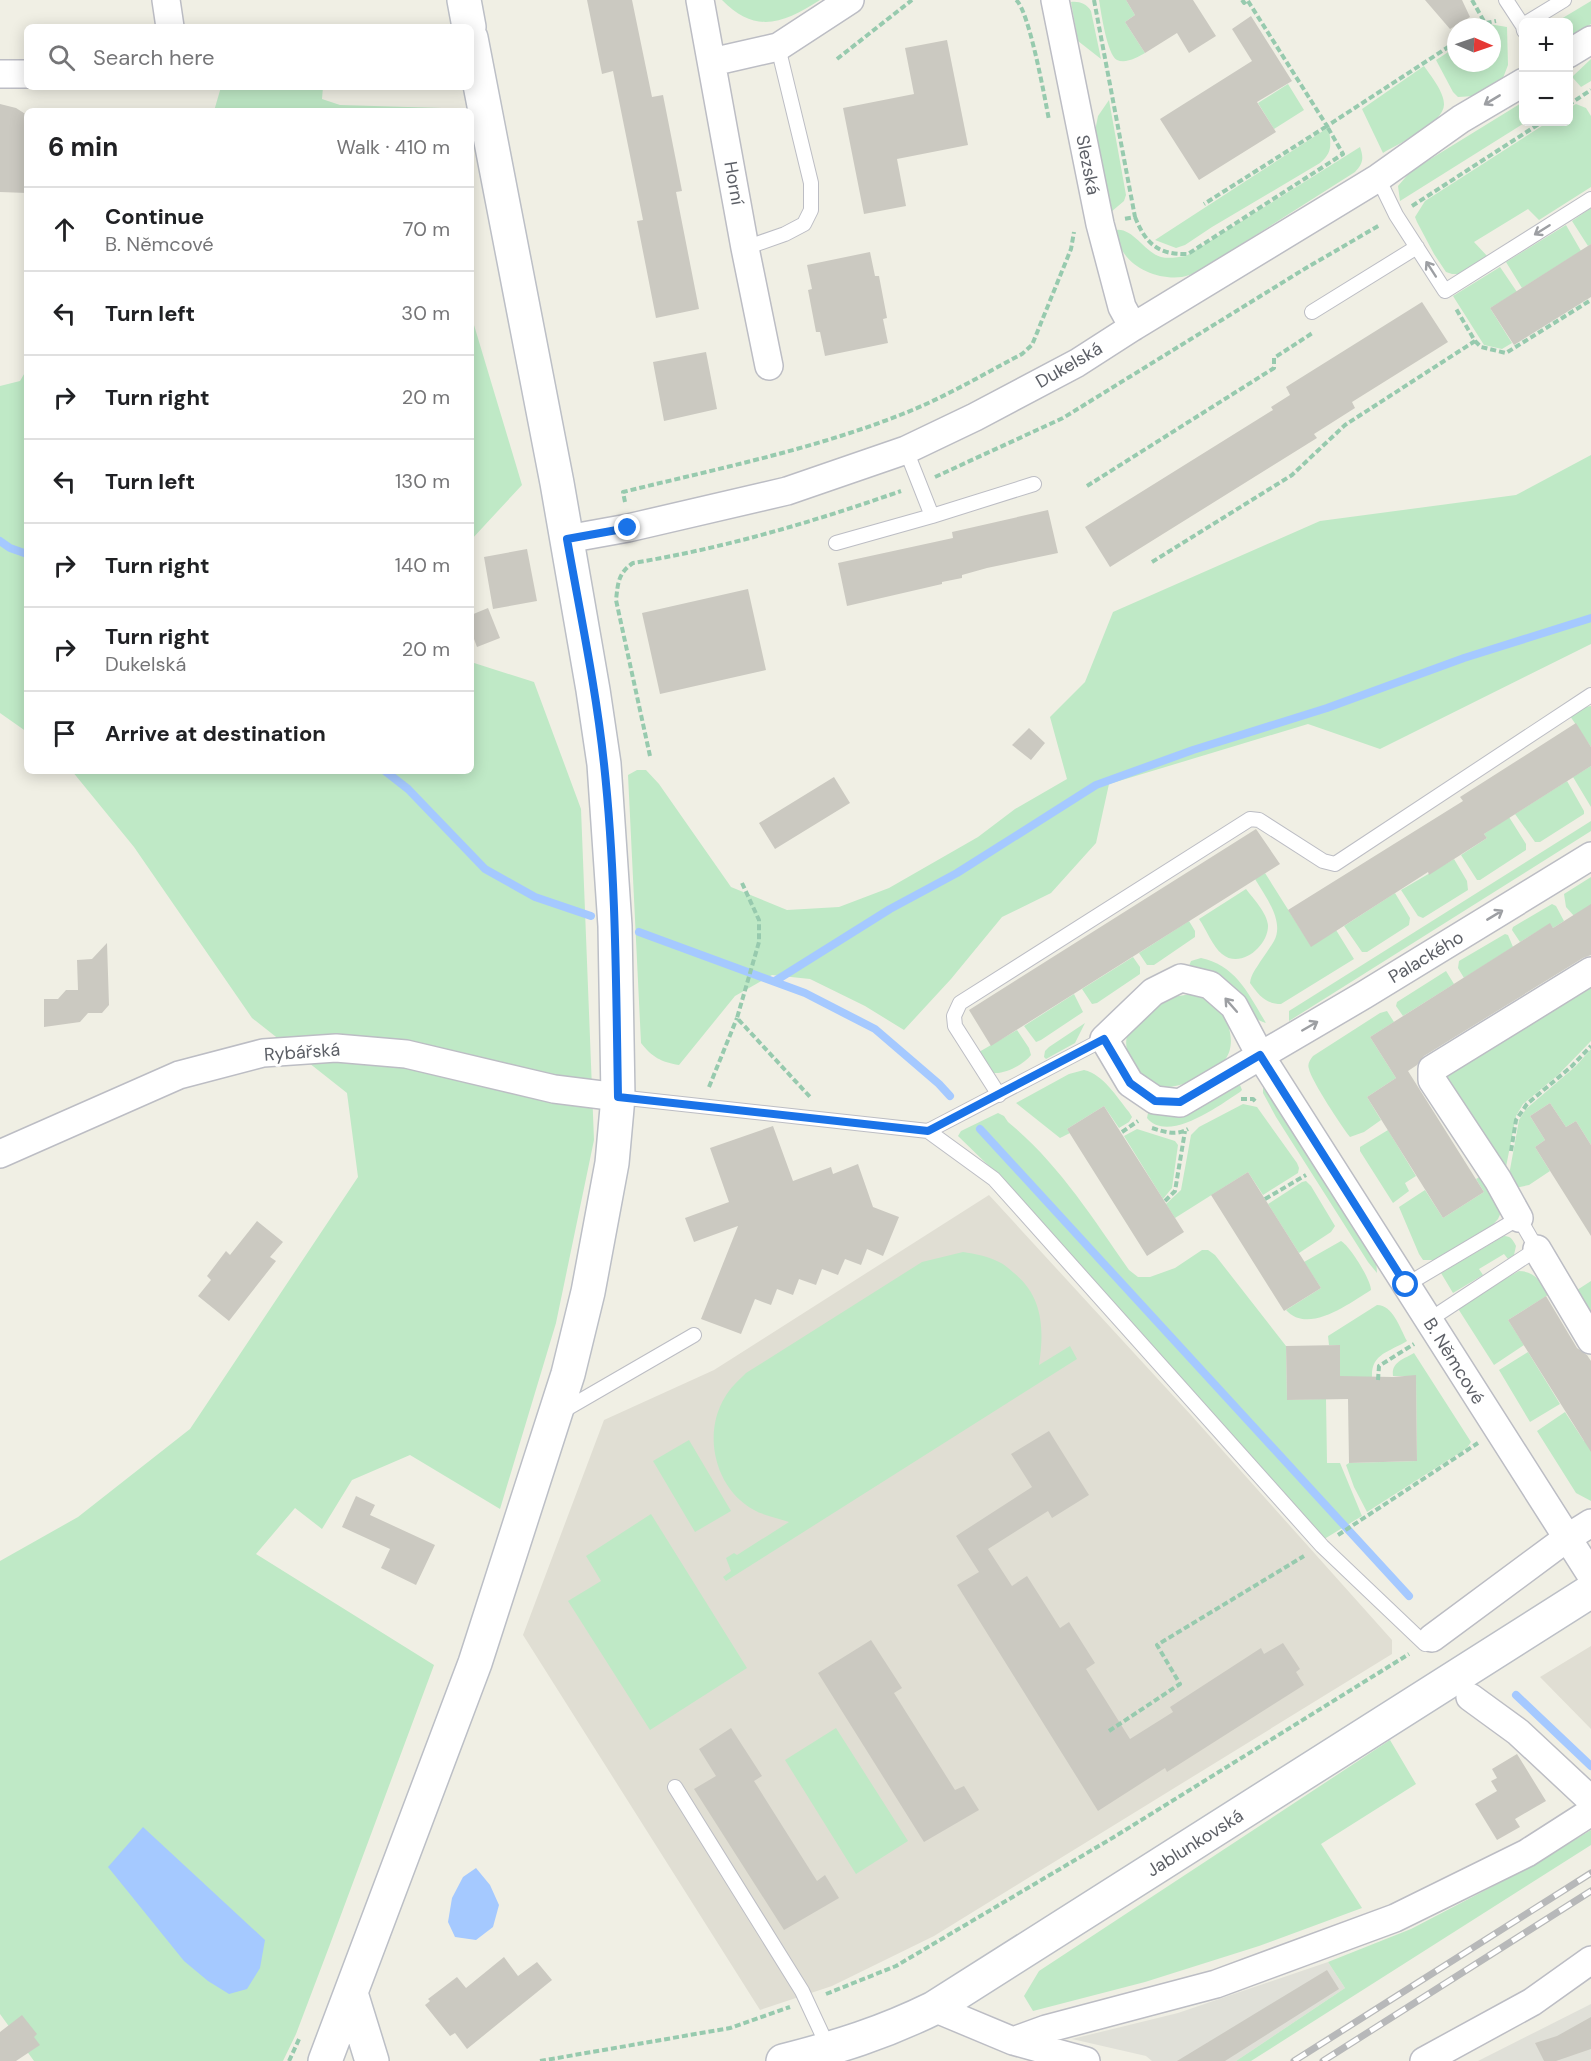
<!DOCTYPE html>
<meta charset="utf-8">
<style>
:root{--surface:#fff;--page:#f2f2f2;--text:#202124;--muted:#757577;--line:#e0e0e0}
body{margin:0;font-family:"DM Sans",sans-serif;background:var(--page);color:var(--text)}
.controls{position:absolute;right:18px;top:18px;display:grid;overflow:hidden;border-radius:9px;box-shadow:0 3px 15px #0003}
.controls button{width:54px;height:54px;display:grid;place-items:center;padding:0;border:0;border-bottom:2px solid var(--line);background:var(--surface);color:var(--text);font:30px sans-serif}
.compass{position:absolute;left:1447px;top:18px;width:54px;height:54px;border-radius:50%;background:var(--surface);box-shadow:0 3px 15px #0003;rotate:92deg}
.stop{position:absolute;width:18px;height:18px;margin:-14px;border:4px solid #1a73e8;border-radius:50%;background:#fff}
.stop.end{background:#1a73e8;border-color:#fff;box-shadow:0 2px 6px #0008}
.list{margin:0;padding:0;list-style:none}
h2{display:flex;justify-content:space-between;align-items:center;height:78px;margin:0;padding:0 24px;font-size:26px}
h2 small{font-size:20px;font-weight:400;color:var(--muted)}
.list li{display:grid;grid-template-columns:39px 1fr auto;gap:18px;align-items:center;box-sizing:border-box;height:84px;padding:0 24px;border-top:2px solid var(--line)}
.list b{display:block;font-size:22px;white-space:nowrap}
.list p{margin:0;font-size:20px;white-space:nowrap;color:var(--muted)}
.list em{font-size:20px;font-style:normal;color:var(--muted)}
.icon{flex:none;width:33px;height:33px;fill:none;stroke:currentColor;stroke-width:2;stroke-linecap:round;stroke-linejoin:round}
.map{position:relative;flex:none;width:1591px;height:2061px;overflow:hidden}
.search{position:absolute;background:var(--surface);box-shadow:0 3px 15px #0003;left:24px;top:24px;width:450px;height:66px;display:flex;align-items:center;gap:15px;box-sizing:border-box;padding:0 21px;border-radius:9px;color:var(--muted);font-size:22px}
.panel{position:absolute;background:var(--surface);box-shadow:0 3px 15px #0003;left:24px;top:108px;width:450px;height:666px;border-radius:9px}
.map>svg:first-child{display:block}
.industrial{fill:#e0e0d8}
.education{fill:#e0ded3}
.green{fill:#bfe9c6}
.water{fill:#a5c9ff}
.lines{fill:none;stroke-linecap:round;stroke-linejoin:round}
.stream{stroke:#a5c9ff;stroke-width:8}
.building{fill:#cbc9c1}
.service-casing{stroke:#bcbdc4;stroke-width:16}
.minor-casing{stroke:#bcbdc4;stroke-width:30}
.secondary-casing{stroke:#bcbfc6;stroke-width:36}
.path{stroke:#97caae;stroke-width:4;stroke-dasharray:6 3;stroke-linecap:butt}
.service{stroke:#fff;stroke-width:14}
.minor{stroke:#fff;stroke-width:27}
.secondary{stroke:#fff;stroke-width:33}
.rail-casing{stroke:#b7b8b9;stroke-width:7}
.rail{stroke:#fff;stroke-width:4.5;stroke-dasharray:14;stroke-linecap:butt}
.oneway{stroke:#9d9fa3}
.route{stroke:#1a73e8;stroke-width:8}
.labels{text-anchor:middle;stroke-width:6;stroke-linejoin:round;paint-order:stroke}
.street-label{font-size:18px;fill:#5c5f66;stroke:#fff}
</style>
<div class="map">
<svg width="1591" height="2061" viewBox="0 0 1591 2061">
<rect width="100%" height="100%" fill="#f0efe4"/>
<path class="industrial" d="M1328,1962l17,26 -109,73h-84l-6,-5 -74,-17 106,-26z
M1591,2004v57h-113z"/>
<path class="education" d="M989,1195l201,219 202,226v14l-458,282 -102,50 -72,24 -237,-375 81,-215 110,-50z
M1591,1646v83l-51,-52z"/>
<path class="green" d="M722,0h98c-36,23 -64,35 -98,0z
M1099,0h27l9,15 -10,7 20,31c-7,4 -19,11 -28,7 -10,-5 -16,-48 -18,-60z
M1591,1v23l-22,14 -1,-16h-12z
M1071,2c8,-1 16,2 20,9l10,48 -23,-18z
M1489,24l18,3 1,38 -5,13 -28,18 -17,1 -5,-5 -17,-32 20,-13v16h36v-36h-7z
M1591,59v22l-10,6 -8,-9v-2z
M1424,66c7,10 20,26 20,38 1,19 -46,40 -61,49l-21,-44z
M1288,84l16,26 -30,19 -16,-26z
M221,87h102l-1,12 18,6 102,3v3h-228z
M1109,100l17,95 -2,6 -13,11 -16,-81 3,-15z
M1523,102l1,20h2l-126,79 -2,-15 13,-15z
M1576,104l10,4 5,8v71l-52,33 -11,-11 -54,33 15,16 -25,16h-12l-6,-2 -12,-18 -17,-32 -2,-5 10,-16 123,-79h20l1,-14z
M1329,127c1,17 5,24 -9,36l-108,64 -27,18 -9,3 -21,-8z
M1360,147c4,11 3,17 -5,25l-143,91c-9,5 -19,12 -30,14 -23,3 -51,-8 -61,-29 -3,-6 -4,-13 -6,-18 18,-3 29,22 46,27 8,2 17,0 25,-1z
M1591,208v36l-3,2 -16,-25z
M1566,225l15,26 -59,37 -16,-26z
M1500,267l17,25 -27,16 22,35 -10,6 -18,-4 -31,-49z
M471,315l51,170 -51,55z
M27,369v363l-27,-19v-327l20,-5z
M1591,455v189l-211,105 -72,-25 -199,60 -13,59 -45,50 -49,24 -51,62 -47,51 -39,-24 -55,-27 -38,-4 -37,21 -56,69c-18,-3 -27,-8 -38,-22l-13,-268 9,-5h9l13,14 72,103 56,23 52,-3 50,-19 89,-51 37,-28 52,-30 -17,-62 35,-35 28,-70 207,-91 196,-26z
M471,662l63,20 47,127 13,331 -38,183 -56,186 -90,-54 -58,25 -30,49 -27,-21 -39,46 178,111 -105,282 -33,87 -13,27h-249l-34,-47v-453l78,-44 112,-88 168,-252 -11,-84 -95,-75 -118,-171 -62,-76h399z
M1591,706v41l-21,-31 15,-9z
M1591,766v41l-18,-30z
M1567,781l17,30v3l-44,28h-5l-20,-28z
M1509,817l17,27v6l-46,30h-3l-16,-25 26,-17 -3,-4z
M1591,821v10l-302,190v-10z
M1454,859l13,22 1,9 -45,28 -5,-2 -17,-26z
M1265,873l46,73 25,-16 18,29 -73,45c-16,0 -22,-9 -31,-21 1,-9 6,-14 10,-21 5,-7 10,-14 14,-21 11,-20 -9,-45 -19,-62z
M1591,877v28l-17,11 -8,-9 -2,-13z
M1246,889c7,9 21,24 22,36 1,20 -27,45 -46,29 -9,-7 -16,-25 -23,-35z
M1395,893l15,25 -1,7 -42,27h-5l-18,-26z
M1552,904l4,2 8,15 -11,7 -3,-4 -30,18 -8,-12 1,-3z
M1189,921l6,10v6l-41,28h-7l-8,-12z
M1505,934l3,1 5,12 -49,31 -6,-10 1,-7z
M1133,957l7,10v7l-43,29 -5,1 -10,-15z
M1201,958c35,7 48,37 65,65 -17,-4 -21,-22 -31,-34 -12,-14 -27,-20 -46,-23l2,-5z
M1446,971l8,13 -51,32 -7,-10 1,-4z
M1591,988v53l-33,34 -35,29 -7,12 -11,56 -63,-97 100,-62 21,-8z
M1074,994l9,18 -42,28 -5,2 -12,-16z
M1191,994c9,3 19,5 25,11 13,14 21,39 9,55 -4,6 -13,10 -19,13 -23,14 -51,24 -69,-3 -12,-19 -14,-26 -6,-47l36,-25z
M1387,1011l7,11 -24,15 26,41 -29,19 14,23 -17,12 -14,5c-8,-10 -39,-57 -41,-68 -2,-5 1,-9 4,-13l67,-43z
M1085,1023l-10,20 -29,16 -2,-2 1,-6 4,-4z
M1017,1030l12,18 2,7c-7,9 -25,19 -37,18l-15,-21z
M1591,1049v96l-15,-24 -10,6 -16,-24 -20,13 15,24 -10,7 15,24 -21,14 -14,3 -6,-13 10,-55 7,-11 50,-43z
M1084,1070c20,5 32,26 45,42l3,5 -3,5 -10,6 -15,-22 -37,23 3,4 -10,5 -44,-35 53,-29z
M1240,1085l2,5 -2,2c-20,13 -72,52 -93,26l1,-5c38,7 58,-8 88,-27z
M1263,1088l3,1 110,170 1,14 -9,-11 -92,-145 -13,-24z
M1243,1104l14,3 40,56 2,5 -1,5 -35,22 -15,-23 -73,46 -9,-14 15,-14 10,-55 8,-8z
M998,1113l6,3 4,6c50,41 84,95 121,148l9,7h12l25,-9 27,-18h6l7,5 71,91 1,54 39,-1 1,64h13l22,53 -41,25 -220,-245 -109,-127 -34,-33 3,-5z
M1137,1129l38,12 3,4 -6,43 -9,11 -39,-63z
M1388,1130l28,46 -11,7 4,8 -16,12 -33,-52v-4z
M1485,1174l18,34 -5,11 -8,9 -54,32h-13l-4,-6 -20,-47 26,-17 18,28 41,-26 -8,-13z
M1306,1181l5,5 24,40 -4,6 -32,21 -31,-49 34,-22z
M1504,1236c7,0 9,4 12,10l-2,9 -6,4 -4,-5 -25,15 4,6 -30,18 -12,-20z
M1341,1241c9,5 30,39 30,49 -21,13 -63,45 -85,20l35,-22 -17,-26z
M963,1252c12,2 25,4 36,10 5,2 10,7 15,11 30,24 30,58 25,92l31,-19 7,13 -351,222 -3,-4 8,-6 -5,-13 8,-5 3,2 52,-33c-11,-4 -24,-6 -35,-12 -39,-21 -52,-76 -29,-113 5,-9 14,-17 21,-24l176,-111z
M1519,1271c16,0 22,11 29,24l-40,25 16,25 -30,20 -37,-58 15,-10z
M1591,1281v37l-17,-26z
M1377,1305c16,0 23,23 30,36 -18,11 -36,13 -35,36l-33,3 1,-35h-11l-1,-9z
M1528,1352l32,52 -30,18 -31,-52z
M1414,1353l57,89 -4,6 -100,64 -13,-25 -8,-22 3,-2 68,-2 -1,-85h-23c-2,-14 11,-17 21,-23z
M1565,1412l19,29 7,-3v63l-15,-8 -39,-62z
M689,1440l42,71 -36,21 -42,-71z
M651,1514l96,154 -97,62 -82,-129 33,-20 -15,-25z
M836,1728l72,113 -52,33 -71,-114z
M1390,1740l26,44 -95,60 41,64 -103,38 -114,36 -112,29 -9,-15 15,-25z
M1591,1830v15l-340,216h-15l109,-73 -17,-26 83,-33 119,-62z"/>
<path class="water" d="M143,1827l122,113 -5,28 -13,21 -18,5 -21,-13 -24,-20 -76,-94z
M476,1868l14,17 9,20 -6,22 -17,13 -21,-3 -7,-15 4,-24 11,-21z"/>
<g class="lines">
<path class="stream" d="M0,541l10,7 17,6
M385,771l23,18 77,80 50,28 56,19
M639,932l166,61 70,36 64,55 11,12
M775,981l115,-72 67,-36 139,-88 97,-35 134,-42 137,-50 127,-40
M980,1129l429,467
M1516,1695l75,71"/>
</g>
<path class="building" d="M587,0h45l20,97 11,-2 19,96 -6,1 23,117 -43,9 -19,-97 6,-1 -30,-149 -11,3z
M1126,0h67l23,36 -27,17 -12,-20 -32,20 -20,-31 10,-7z
M1425,0h37l8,17 -20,12z
M1251,16l41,65 -35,21 19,30 -77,48 -39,-61 92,-58 -20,-32z
M947,40l21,105 -71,14 9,47 -42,8 -21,-106 71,-14 -9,-46z
M0,104l16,4 11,7v78l-27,-1z
M1591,244v53l-77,48 -24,-37z
M870,252l5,24h4l8,42 -4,1 5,24 -63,13 -5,-24h-4l-8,-42 4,-1 -5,-24z
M1422,302l26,40 -96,60 3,6 -41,26 3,4 -207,129 -25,-40 188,-117 -2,-3 19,-12 -4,-8z
M706,352l11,57 -53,12 -11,-59z
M1048,510l10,43 -71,15 -25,7v3l-20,4v2l-95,22 -9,-43 115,-25 -1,-6z
M527,549l10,52 -44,8 -9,-52z
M748,589l18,81 -106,24 -18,-81z
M488,608l12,30 -23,9 -6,-16v-16z
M1576,723l15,24v19l-107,68 3,4 -58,37 -1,-3 -117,75 -23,-37 175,-109 -3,-4z
M1029,728l16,15 -14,17 -19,-15z
M834,777l16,26 -75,46 -16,-26z
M1256,829l24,35 -289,182 -22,-36z
M1591,904v51l-8,3 -159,98 -7,9 -9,6 76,121 -41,26 -76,-121 29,-19 -26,-41 180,-114 3,5z
M107,943l2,62 -7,8h-14l-8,9 -36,5v-28h14l8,-9h12l-1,-30 15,-1z
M1550,1103l16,24 10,-6 15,24v91l-56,-89 10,-7 -15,-24z
M1104,1106l80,126 -37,24 -80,-127z
M773,1126l20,55 38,-14 2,7 25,-10 15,43 26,10 -16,39 -16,-7 -6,16 -16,-6 -7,16 -16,-6 -6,16 -17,-6 -6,16 -16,-6 -6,16 -16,-6 -14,35 -40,-15 37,-93 -44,16 -9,-24 44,-16 -19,-54z
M1248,1172l73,116 -37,23 -73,-116z
M257,1221l26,21 -13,15 6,4 -47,60 -31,-25 13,-16 -4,-4 19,-25 4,4z
M1546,1296l31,52 10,7 4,6v91l-83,-132z
M1340,1345v31l53,1 23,-2 1,86 -68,2 -1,-64 -61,1 -1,-54z
M1049,1431l40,64 -37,23 -4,-7 -60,38 24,37 15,-10 33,52 9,-6 26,41 -9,6 44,70 43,-27 -3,-5 91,-59 3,6 19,-11 17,26 -4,3 8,13 -137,87 -2,-4 -67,43 -141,-226 22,-13 -23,-36 76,-49 -21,-33z
M356,1496l19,9 -5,10 65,30 -19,40 -35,-17 9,-19 -48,-22z
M871,1640l31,48 -8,5 61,97 9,-4 15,24 -55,32 -106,-169z
M731,1728l31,48 -8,5 63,100 8,-6 14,23 -55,32 -90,-141 22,-13 -17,-27z
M1517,1754l29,47 -31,18 5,8 -23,13 -22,-36 22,-13 -6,-10 6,-3 -5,-9z
M504,1957l14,19 19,-14 15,18 -85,69 -12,-16 -5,3 -25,-31 5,-4 -2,-2 29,-22 9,11z
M1327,1970l12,19 -114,72h-48z
M22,2015l15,19 -3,3 6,8 -24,16h-16v-29z
M1591,2017v32l-35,12h-12l-9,-18 22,-7z"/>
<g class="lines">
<defs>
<path id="service" d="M1506,0l17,26 1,5
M1528,22l36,-22
M1378,178l18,37 49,76 146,-92
M745,248l40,-14 19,-10 7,-14v-27l-33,-136
M1312,312l105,-65
M906,450l26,66 102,-32
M836,543l96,-27
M999,1095l-44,-69 -1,-10 6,-13 290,-184 9,1 64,41 12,3 256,-169
M618,1097l310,34 176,-92
M928,1131l66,48 328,367 103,98 7,-5
M1406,1285l113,-67 18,31 -108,71
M561,1412l133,-77
M675,1787l127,204 27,58"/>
<path id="minor" d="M166,0l4,27
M700,0l45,248 24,118
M1055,0l45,224 22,83 11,20
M1568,54l23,-14
M712,62l66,-15 72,-47
M0,74h27
M567,539l61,-11 159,-37 119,-41 69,-33 102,-54 56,-36 245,-149 83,-59 63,-37
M1591,856l-227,139 -184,108 -25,-3 -25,-17 -26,-44 49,-47 28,-14 29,7 24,21 26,49 331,520
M0,1154l179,-79 84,-22 73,-5 70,6 148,35 64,8
M1519,1218l-21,-38 -66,-100v-11l159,-98
M1537,1249l54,91
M1432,1638l135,-100 24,-15
M1470,1697l48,35 73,68
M934,2008l79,33 73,20
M1013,2041l33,-12 170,-45 179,-66 132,-65 64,-41
M1424,2061l108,-59 59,-42"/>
<path id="secondary" d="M464,0l5,27
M351,1993l21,68
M325,2061l150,-398 93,-289 20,-82 24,-129 6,-66 -3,-171 -11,-162 -11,-74 -36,-207 -86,-445
M783,2061c55,-14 100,-28 151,-53l657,-417"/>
</defs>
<use href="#service" class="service-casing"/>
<use href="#minor" class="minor-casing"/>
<use href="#secondary" class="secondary-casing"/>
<path class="path" d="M1016,0c13,10 29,99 33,120
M1094,0l41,217 -11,2
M1242,0l2,3 4,-3
M1472,0l13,23
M1248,1l79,125 129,-84
M1478,27l3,-3 15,-3
M837,59l75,-59
M1568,105l23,-15
M1412,206l130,-84
M1135,217c11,27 23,38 53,37l155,-100 -16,-28 -123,78
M1475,341l6,6 25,6 85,-53
M935,477l128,-59 243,-150 74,-43
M1087,486l187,-118v-10l40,-26
M625,502l-2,-10c93,-23 188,-42 277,-77 42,-16 82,-40 122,-61l10,-9 39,-96 3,-17
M1152,562l140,-87 53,-50 130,-84 -20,-34
M650,756l-34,-156c2,-17 2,-27 17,-37 92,-15 180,-41 268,-72
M742,883l17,37v22l-22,76 74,80
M709,1087l28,-69
M1241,1099h12l3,3
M1152,1128c13,4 23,8 36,1
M1122,1132l16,-11
M1511,1151l5,-31 11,-16 45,-38 19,-20
M1265,1199l41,-24
M1165,1201l10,-10 10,-60
M1378,1380l1,-14 35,-22
M1338,1535l140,-92
M1109,1731l71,-47 -23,-39 147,-89
M826,1994l70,-28 218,-129 295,-183
M289,2061l11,-24
M540,2061l190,-33 60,-21"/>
<use href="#service" class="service"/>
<use href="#minor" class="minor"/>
<use href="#secondary" class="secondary"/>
<defs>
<path id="rail" d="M1294,2061l297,-188
M1323,2061l268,-170"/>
</defs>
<use href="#rail" class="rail-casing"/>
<use href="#rail" class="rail"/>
</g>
<defs><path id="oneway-shaft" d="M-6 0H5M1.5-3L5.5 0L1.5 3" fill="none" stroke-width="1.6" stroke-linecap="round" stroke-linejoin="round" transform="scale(1.5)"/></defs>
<g class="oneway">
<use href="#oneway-shaft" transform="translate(1492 100) rotate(149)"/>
<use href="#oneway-shaft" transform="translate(1542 230) rotate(148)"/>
<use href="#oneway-shaft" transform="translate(1431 269) rotate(-123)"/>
<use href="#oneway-shaft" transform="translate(1495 915) rotate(-31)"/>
<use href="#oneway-shaft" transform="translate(1231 1005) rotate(-131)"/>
<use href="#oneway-shaft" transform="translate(1310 1026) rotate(-30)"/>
</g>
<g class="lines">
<path class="route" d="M628,528l-61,11c13,74 29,149 37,225 12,110 12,222 14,333l310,34 176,-92 26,44 25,18 25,1 80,-47 146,230"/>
</g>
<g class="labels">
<g class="street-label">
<text transform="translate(1088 165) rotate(79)" y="6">Slezská</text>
<text transform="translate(734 183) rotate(80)" y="6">Horní</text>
<text transform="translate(1069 365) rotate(-30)" y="6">Dukelská</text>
<text transform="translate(1426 957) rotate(-31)" y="6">Palackého</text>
<text transform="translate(302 1052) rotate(-4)" y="6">Rybářská</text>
<text transform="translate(1454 1361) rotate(58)" y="6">B. Němcové</text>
<text transform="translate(1195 1843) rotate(-32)" y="6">Jablunkovská</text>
</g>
</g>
</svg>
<div class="controls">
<button>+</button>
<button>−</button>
</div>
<svg class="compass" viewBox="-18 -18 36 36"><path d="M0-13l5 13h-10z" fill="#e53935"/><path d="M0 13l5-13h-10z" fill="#757577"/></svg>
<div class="stop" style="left:1406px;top:1285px"></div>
<div class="stop end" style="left:628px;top:528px"></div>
<div class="search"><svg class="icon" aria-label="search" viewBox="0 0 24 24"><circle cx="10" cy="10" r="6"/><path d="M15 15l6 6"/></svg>Search here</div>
<section class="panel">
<h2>6 min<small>Walk · 410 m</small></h2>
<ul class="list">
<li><svg class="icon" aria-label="ahead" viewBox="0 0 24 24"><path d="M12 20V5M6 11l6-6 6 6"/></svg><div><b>Continue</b><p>B. Němcové</p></div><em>70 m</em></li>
<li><svg class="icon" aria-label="left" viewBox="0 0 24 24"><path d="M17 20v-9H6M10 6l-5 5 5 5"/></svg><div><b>Turn left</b></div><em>30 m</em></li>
<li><svg class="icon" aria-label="right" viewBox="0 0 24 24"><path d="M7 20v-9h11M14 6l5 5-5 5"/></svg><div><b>Turn right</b></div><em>20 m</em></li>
<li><svg class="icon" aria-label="left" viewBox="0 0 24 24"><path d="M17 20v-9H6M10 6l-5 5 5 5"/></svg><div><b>Turn left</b></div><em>130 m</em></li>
<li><svg class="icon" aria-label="right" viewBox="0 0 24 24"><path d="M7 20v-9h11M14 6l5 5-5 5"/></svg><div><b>Turn right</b></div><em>140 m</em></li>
<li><svg class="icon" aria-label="right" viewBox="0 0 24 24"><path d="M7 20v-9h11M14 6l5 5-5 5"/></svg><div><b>Turn right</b><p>Dukelská</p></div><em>20 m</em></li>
<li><svg class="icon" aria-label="arrive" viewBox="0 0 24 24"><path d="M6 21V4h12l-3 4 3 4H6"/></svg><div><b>Arrive at destination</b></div></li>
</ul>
</section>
</div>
